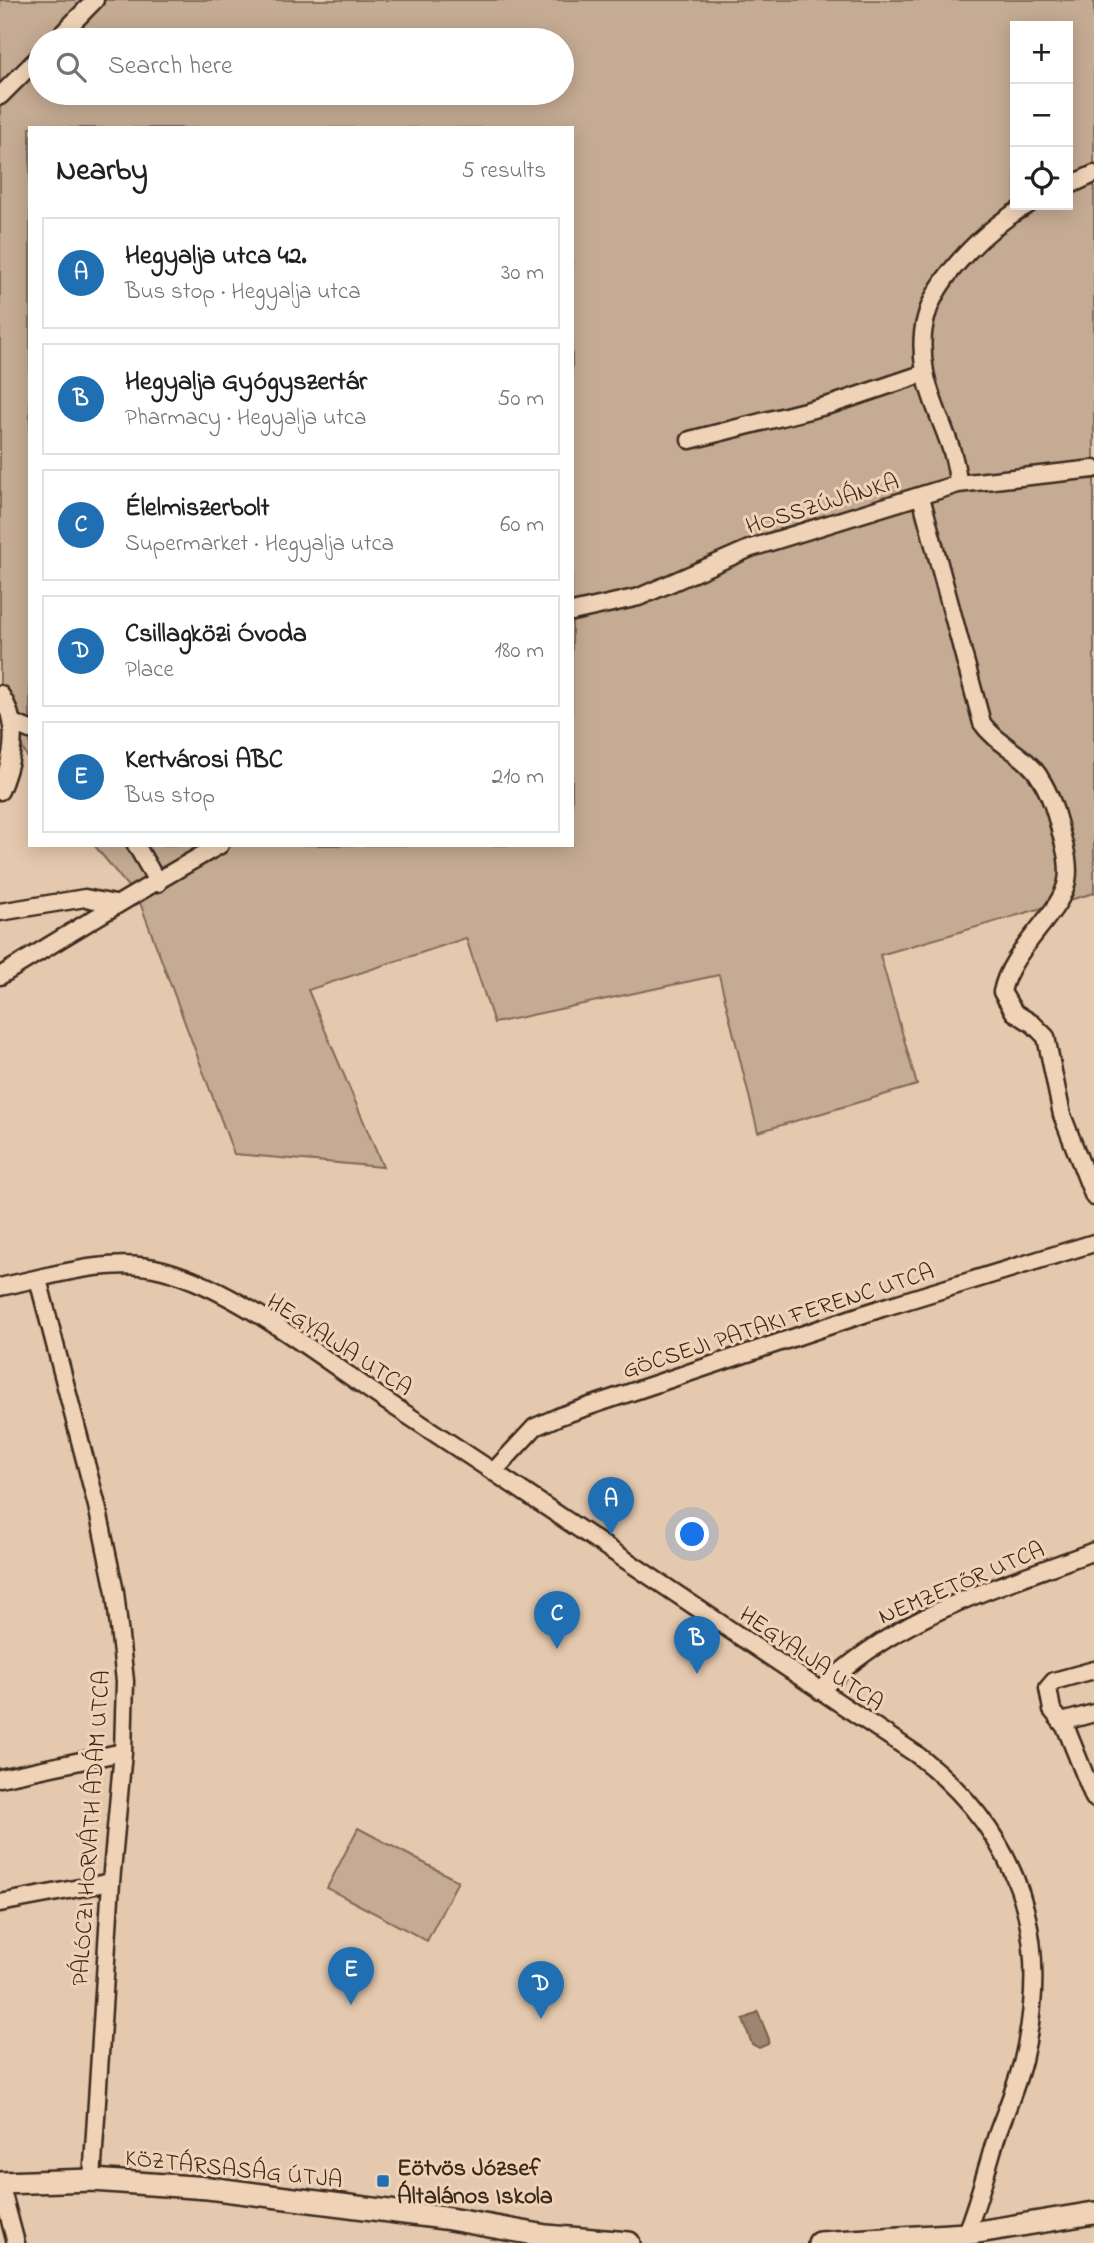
<!DOCTYPE html>
<meta charset="utf-8">
<style>
:root{--surface:#fff;--page:#f2f2f2;--text:#202124;--muted:#757577;--line:#e0e0e0;--accent:#1f6fb2}
body{margin:0;font-family:"Indie Flower",sans-serif;background:var(--page);color:var(--text)}
.controls{position:absolute;right:21px;top:21px;display:grid;overflow:hidden;border-radius:0px;box-shadow:0 4px 18px #0003}
.controls button{width:63px;height:63px;display:grid;place-items:center;padding:0;border:0;border-bottom:2px solid var(--line);background:var(--surface);color:var(--text);font:35px sans-serif}
.you{position:absolute;left:693px;top:1535px;width:24px;height:24px;margin:-18px;border:5px solid #fff;border-radius:50%;background:#1a73e8;box-shadow:0 0 0 10px #1a73e833}
.badge{display:grid;place-items:center;width:46px;height:46px;border-radius:50%;background:var(--accent);color:#fff;font-size:23px;font-weight:700}
.pin{position:absolute;translate:-50% -58px;filter:drop-shadow(0 2px 4px #0008)}
.pin::after{content:'';position:absolute;top:37px;width:24px;height:21px;background:inherit;clip-path:polygon(0 0,100% 0,50% 100%)}
.list{margin:0;padding:0;list-style:none}
h2{display:flex;justify-content:space-between;align-items:center;height:91px;margin:0;padding:0 28px;font-size:30px}
h2 small{font-size:23px;font-weight:400;color:var(--muted)}
.list li{display:grid;grid-template-columns:46px 1fr auto;gap:21px;align-items:center;box-sizing:border-box;height:112px;margin:0 14px 14px;padding:0 14px;border:2px solid var(--line);border-radius:0px}
.list b{display:block;font-size:26px;white-space:nowrap}
.list p{margin:0;font-size:23px;white-space:nowrap;color:var(--muted)}
.list em{font-size:23px;font-style:normal;color:var(--muted)}
.icon{flex:none;width:38px;height:38px;fill:none;stroke:currentColor;stroke-width:2;stroke-linecap:round;stroke-linejoin:round}
.map{position:relative;flex:none;width:1094px;height:2243px;overflow:hidden}
.search{position:absolute;background:var(--surface);box-shadow:0 4px 18px #0003;left:28px;top:28px;width:546px;height:77px;display:flex;align-items:center;gap:18px;box-sizing:border-box;padding:0 24px;border-radius:38px;color:var(--muted);font-size:26px}
.panel{position:absolute;background:var(--surface);box-shadow:0 4px 18px #0003;left:28px;top:126px;width:546px;height:721px;border-radius:0px}
.map>svg:first-child{display:block}
.green{fill:#c5ab93;stroke:#806a58;stroke-width:2;fill-rule:evenodd}
.water{fill:#9d8571;stroke:#766150;stroke-width:2}
.lines{fill:none;stroke-linecap:round;stroke-linejoin:round}
.street-casing{stroke:#3b2a1e;stroke-width:21}
.secondary-casing{stroke:#3b2a1e;stroke-width:26}
.street{stroke:#f0d3b7;stroke-width:16}
.secondary{stroke:#f0d3b7;stroke-width:21}
.poi-dot{fill:#1f6fb2;stroke:#f0d3b7;stroke-width:2.5}
.labels{text-anchor:middle;stroke-width:6;stroke-linejoin:round;paint-order:stroke}
.street-label{font-size:24px;fill:#3b2a1e;stroke:#f0d3b7}
.poi-label{font-size:24px;font-weight:bold;fill:#3b2a1e;stroke:#f0d3b7;text-anchor:start}
</style>
<div class="map">
<svg width="1094" height="2243" viewBox="0 0 1094 2243">
<rect width="100%" height="100%" fill="#e5c9ae"/>
<filter id="ink" filterUnits="userSpaceOnUse"><feTurbulence type="fractalNoise" baseFrequency=".0143" numOctaves="2"/><feDisplacementMap in="SourceGraphic" scale="14" xChannelSelector="R" yChannelSelector="G"/><feConvolveMatrix kernelMatrix="1 2 1 2 8 2 1 2 1" color-interpolation-filters="sRGB"/></filter>
<g filter="url(#ink)">
<path class="green" d="M0,0h1094v893l-214,62 37,130 -159,47 -39,-157 -225,48 -28,-85 -158,52 75,177 -149,-13 -95,-254 -45,-55h478v-717h-542v634l-30,-55zM1015,26h53v179h-53zM40,40h522v53h-522z
M358,1828l100,53 -31,60 -100,-53z"/>
<path class="water" d="M758,2012l11,27 -1,5 -9,4 -7,-4 -9,-24z"/>
<g class="lines">
<defs>
<path id="street" d="M56,40l39,-40
M0,96l40,-40
M1068,186l26,-12
M690,440l143,-36 92,-31
M958,484c-2,-40 -26,-73 -33,-112 -3,-17 -4,-37 1,-54 10,-42 64,-93 102,-113
M921,497l61,226c15,22 45,32 58,55 11,17 16,36 21,55 4,15 9,32 6,48 -6,33 -57,69 -65,111l12,20 19,12 13,13 16,78 32,82
M572,612l67,-15 112,-49 207,-64 136,-15
M0,694c21,30 13,66 0,97
M13,723l17,7
M136,845l22,38
M0,912l85,-14 30,6
M0,976c73,-45 145,-89 220,-131
M38,1279l59,227 18,86 10,89 -2,71 -12,130 -19,298
M0,1287c52,-11 110,-31 163,-17 76,20 163,92 229,135 176,115 349,233 524,349 103,79 137,180 107,306 -6,25 -17,50 -26,75 -11,35 -20,74 -35,107
M494,1471l41,-44 25,-11 322,-108 212,-65
M1094,1670l-40,11 -6,7 4,22 14,18 28,70
M820,1691c75,-76 177,-103 274,-140
M1062,1722l32,-9
M0,1778l123,-26
M0,1903l111,-21
M0,2183l16,60"/>
<path id="secondary" d="M0,2183l92,-3 116,8 236,30 102,18 83,7
M819,2243l147,-9 128,-21"/>
</defs>
<use href="#street" class="street-casing"/>
<use href="#secondary" class="secondary-casing"/>
<use href="#street" class="street"/>
<use href="#secondary" class="secondary"/>
</g>
</g>
<rect class="poi-dot" x="376" y="2174" width="14" height="14" rx="3.5"/>
<g class="labels">
<g class="street-label">
<text transform="translate(822 503) rotate(-17)" y="8">HOSSZÚJÁNKA</text>
<text transform="translate(778 1320) rotate(-18)" y="8">GÖCSEJI PATAKI FERENC UTCA</text>
<text transform="translate(340 1344) rotate(33)" y="8">HEGYALJA UTCA</text>
<text transform="translate(961 1582) rotate(-23)" y="8">NEMZETŐR UTCA</text>
<text transform="translate(812 1658) rotate(34)" y="8">HEGYALJA UTCA</text>
<text transform="translate(90 1828) rotate(-86)" y="8">PÁLÓCZI HORVÁTH ÁDÁM UTCA</text>
<text transform="translate(234 2168) rotate(6)" y="8">KÖZTÁRSASÁG ÚTJA</text>
</g>
<g class="poi-label">
<text x="397" y="2175">Eötvös József<tspan x="397" dy="28">Általános Iskola</tspan></text>
</g>
</g>
</svg>
<div class="controls">
<button>+</button>
<button>−</button>
<button><svg class="icon" aria-label="locate" viewBox="0 0 24 24"><circle cx="12" cy="12" r="6"/><path d="M12 2v4M12 18v4M2 12h4M18 12h4"/></svg></button>
</div>
<div class="you"></div>
<div class="pin badge" style="left:611px;top:1535px">A</div>
<div class="pin badge" style="left:697px;top:1674px">B</div>
<div class="pin badge" style="left:557px;top:1649px">C</div>
<div class="pin badge" style="left:541px;top:2019px">D</div>
<div class="pin badge" style="left:351px;top:2005px">E</div>
<div class="search"><svg class="icon" aria-label="search" viewBox="0 0 24 24"><circle cx="10" cy="10" r="6"/><path d="M15 15l6 6"/></svg>Search here</div>
<section class="panel">
<h2>Nearby<small>5 results</small></h2>
<ul class="list">
<li><span class="badge">A</span><div><b>Hegyalja utca 42.</b><p>Bus stop · Hegyalja utca</p></div><em>30 m</em></li>
<li><span class="badge">B</span><div><b>Hegyalja Gyógyszertár</b><p>Pharmacy · Hegyalja utca</p></div><em>50 m</em></li>
<li><span class="badge">C</span><div><b>Élelmiszerbolt</b><p>Supermarket · Hegyalja utca</p></div><em>60 m</em></li>
<li><span class="badge">D</span><div><b>Csillagközi Óvoda</b><p>Place</p></div><em>180 m</em></li>
<li><span class="badge">E</span><div><b>Kertvárosi ABC</b><p>Bus stop</p></div><em>210 m</em></li>
</ul>
</section>
</div>
